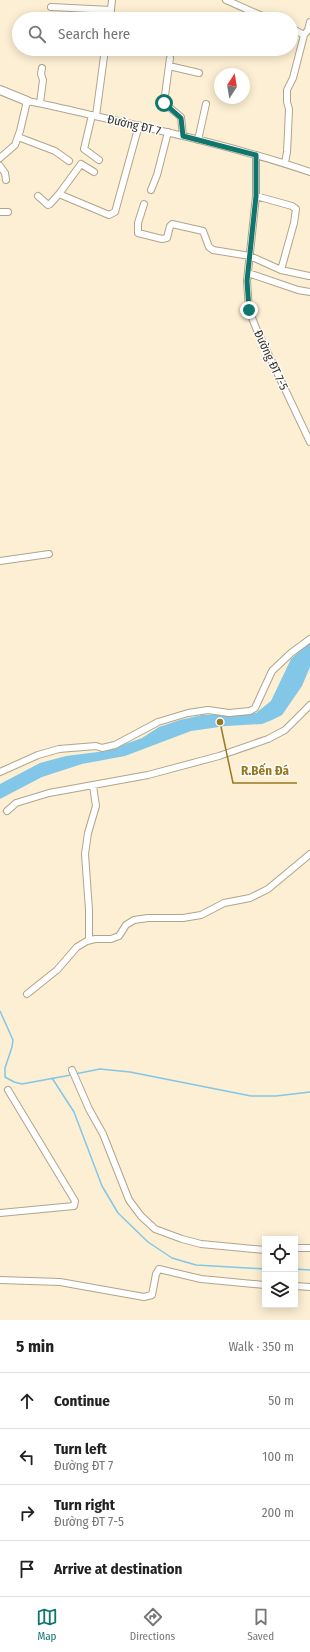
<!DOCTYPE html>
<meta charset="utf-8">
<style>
:root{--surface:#fff;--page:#f2f2f2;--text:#222;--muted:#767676;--line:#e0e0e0;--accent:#0f766e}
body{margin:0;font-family:"Fira Sans Condensed",sans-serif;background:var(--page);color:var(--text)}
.controls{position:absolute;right:12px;bottom:12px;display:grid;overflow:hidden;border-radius:0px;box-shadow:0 2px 10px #0003}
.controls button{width:36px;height:36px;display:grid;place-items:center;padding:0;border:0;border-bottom:1px solid var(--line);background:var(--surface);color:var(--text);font:20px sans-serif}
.compass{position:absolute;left:214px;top:68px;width:36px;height:36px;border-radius:50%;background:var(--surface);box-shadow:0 2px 10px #0003;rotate:12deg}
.stop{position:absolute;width:12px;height:12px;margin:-9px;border:3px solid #0f766e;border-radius:50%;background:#fff}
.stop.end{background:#0f766e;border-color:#fff;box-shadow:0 1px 4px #0008}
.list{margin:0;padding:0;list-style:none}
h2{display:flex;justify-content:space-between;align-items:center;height:52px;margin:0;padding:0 16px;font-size:17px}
h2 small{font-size:13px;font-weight:400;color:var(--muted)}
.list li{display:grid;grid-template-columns:26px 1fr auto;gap:12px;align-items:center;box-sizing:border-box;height:56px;padding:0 16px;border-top:1px solid var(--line)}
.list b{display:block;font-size:15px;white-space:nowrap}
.list p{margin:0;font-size:13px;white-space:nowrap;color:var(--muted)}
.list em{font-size:13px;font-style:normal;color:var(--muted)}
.icon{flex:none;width:22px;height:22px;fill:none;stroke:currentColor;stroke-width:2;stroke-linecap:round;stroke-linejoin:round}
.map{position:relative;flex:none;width:310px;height:1320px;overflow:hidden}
.search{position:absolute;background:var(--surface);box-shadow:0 2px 10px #0003;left:12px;right:12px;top:12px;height:44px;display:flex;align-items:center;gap:10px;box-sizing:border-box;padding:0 14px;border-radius:22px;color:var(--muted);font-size:15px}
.sheet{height:276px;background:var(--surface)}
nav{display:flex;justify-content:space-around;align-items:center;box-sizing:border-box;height:56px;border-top:1px solid var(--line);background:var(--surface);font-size:11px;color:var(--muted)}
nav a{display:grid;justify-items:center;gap:2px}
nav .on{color:var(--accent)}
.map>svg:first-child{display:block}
.water{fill:#82c6e8}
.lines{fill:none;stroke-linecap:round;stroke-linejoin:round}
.stream{stroke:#82c6e8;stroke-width:1.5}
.minor-casing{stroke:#b1a48a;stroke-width:8}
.tertiary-casing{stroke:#b1a48a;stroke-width:10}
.minor{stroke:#fff;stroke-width:6}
.tertiary{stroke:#fff;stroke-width:8}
.route{stroke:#0f766e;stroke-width:5}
.labels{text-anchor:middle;stroke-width:3;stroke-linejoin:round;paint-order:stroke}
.street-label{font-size:12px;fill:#363126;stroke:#fdfdfd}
.leader{fill:none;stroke:#967921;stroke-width:1.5}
.callout-dot{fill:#967921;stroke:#fdfdfd;stroke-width:1.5}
.callout-label{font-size:13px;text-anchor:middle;font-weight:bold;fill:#967921;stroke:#fdfdfd;stroke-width:3;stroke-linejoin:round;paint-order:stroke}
</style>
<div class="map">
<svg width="310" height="1320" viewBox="0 0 310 1320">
<rect width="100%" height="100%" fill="#fdefd3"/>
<path class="water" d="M310,642v25l-8,19 -20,29 -10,5 -10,4 -36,2 -35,5 -66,25 -43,8 -40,13 -42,22v-15l40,-21 26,-7 40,-5 36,-13 17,-11 21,-7 22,-5 54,-2 15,-12 20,-42z"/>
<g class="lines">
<path class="stream" d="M0,1011l13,29 -1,7 -7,21v9l9,5 8,2 49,-9
M75,1074l25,-5 30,3 121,24h25l34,-4
M52,1078l22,34 28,74 16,27 30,29 24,16 24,7 69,4
M295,1269l15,1"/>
<defs>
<path id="minor" d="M226,0l43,19
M51,7l60,3
M110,19l2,-19
M304,35l4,-5 2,-8
M170,58l-6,45 17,14 2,19
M169,66l30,7
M40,103l3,-23 -2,-6 1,-6
M92,115l-8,34 15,11
M96,116l9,-67
M18,137l37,14 14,10
M198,140l8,-36
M256,155v41l-9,85 2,29 7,18 54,114
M0,158l15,-13 5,-14 7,-30c23,4 46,10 68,15 73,16 145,32 215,56
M285,163l2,-11 1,-20 1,-23 -2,-7v-12l6,-12 11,-43 -13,-7
M0,166l5,7 1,7
M151,190l6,-15 11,-43
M59,194l22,-30 13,8
M38,196l10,9 2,-1 9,-10 50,21 6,-3 24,-87
M256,196l36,10 4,3 -2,14 -13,47
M144,204l-6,19v10l24,6 5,-1 3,-12 2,-2 31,7 6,16 4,3 37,6 31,14 28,6
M0,212h8
M248,273l50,17 12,2
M0,561l49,-7
M0,772l38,-17 21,-6 37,-3 6,2 13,-3 43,-23 30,-9 20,-3 21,3 21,-2 5,-3 17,-37 19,-18 19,-14
M7,811l9,-8 33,-10 99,-18 71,-19 49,-17 17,-9 25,-25
M89,940v-30l-4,-56 3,-21 8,-27 -3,-20
M27,994l30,-24 20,-23 10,-6 8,-2h16l8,-3 7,-11 8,-5 14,-2h35l18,-3 23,-12 26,-5 18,-9 42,-35
M72,1070l17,39 14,25 26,66 12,16 14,13 27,10 19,5 64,6
M0,1213l74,-7 1,-5 -67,-111
M295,1248h15
M0,1280l60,2 84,15 8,-2 4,-21 3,-5 42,10 64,6
M295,1286l15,1"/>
<path id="tertiary" d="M0,90l27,11"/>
</defs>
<use href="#minor" class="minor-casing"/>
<use href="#tertiary" class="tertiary-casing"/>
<use href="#minor" class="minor"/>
<use href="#tertiary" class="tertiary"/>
</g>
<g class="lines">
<path class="route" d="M164,103l17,15 2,18 73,19v41l-9,85 2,29"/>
</g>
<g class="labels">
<g class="street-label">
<text transform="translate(134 125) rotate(13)" y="4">Đường ĐT 7</text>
<text transform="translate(271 360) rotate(65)" y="4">Đường ĐT 7-5</text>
</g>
</g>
<path class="leader" d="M220 722L233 783H297"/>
<circle class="callout-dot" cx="220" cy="722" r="4"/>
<g class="callout-label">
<text x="265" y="775">R.Bến Đá</text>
</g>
</svg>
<div class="controls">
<button><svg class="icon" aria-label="locate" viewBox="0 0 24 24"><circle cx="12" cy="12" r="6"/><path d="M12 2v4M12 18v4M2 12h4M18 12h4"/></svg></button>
<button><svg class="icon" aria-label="layers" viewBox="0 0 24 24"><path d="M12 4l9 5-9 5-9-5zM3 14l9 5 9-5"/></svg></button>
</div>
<svg class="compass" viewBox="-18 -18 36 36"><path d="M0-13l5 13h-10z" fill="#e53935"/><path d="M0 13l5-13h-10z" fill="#767676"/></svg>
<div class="stop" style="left:164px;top:103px"></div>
<div class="stop end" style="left:249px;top:310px"></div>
<div class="search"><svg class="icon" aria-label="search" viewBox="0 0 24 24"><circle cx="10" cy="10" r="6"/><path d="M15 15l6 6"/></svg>Search here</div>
</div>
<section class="sheet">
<h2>5 min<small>Walk · 350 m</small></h2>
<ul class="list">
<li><svg class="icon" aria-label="ahead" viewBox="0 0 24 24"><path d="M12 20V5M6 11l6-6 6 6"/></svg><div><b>Continue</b></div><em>50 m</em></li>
<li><svg class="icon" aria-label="left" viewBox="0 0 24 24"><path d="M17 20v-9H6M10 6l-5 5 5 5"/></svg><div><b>Turn left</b><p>Đường ĐT 7</p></div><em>100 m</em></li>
<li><svg class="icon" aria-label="right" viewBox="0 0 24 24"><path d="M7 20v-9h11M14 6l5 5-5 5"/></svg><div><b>Turn right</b><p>Đường ĐT 7-5</p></div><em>200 m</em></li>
<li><svg class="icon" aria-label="arrive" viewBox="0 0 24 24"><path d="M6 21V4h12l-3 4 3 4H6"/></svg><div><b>Arrive at destination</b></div></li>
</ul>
</section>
<nav>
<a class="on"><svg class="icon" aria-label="map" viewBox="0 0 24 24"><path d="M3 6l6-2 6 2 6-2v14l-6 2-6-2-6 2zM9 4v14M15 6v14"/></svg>Map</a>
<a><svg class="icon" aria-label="directions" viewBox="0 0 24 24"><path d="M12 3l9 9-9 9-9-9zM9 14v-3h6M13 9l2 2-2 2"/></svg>Directions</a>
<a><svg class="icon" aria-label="saved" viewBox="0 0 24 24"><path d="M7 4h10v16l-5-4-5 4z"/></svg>Saved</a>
</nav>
